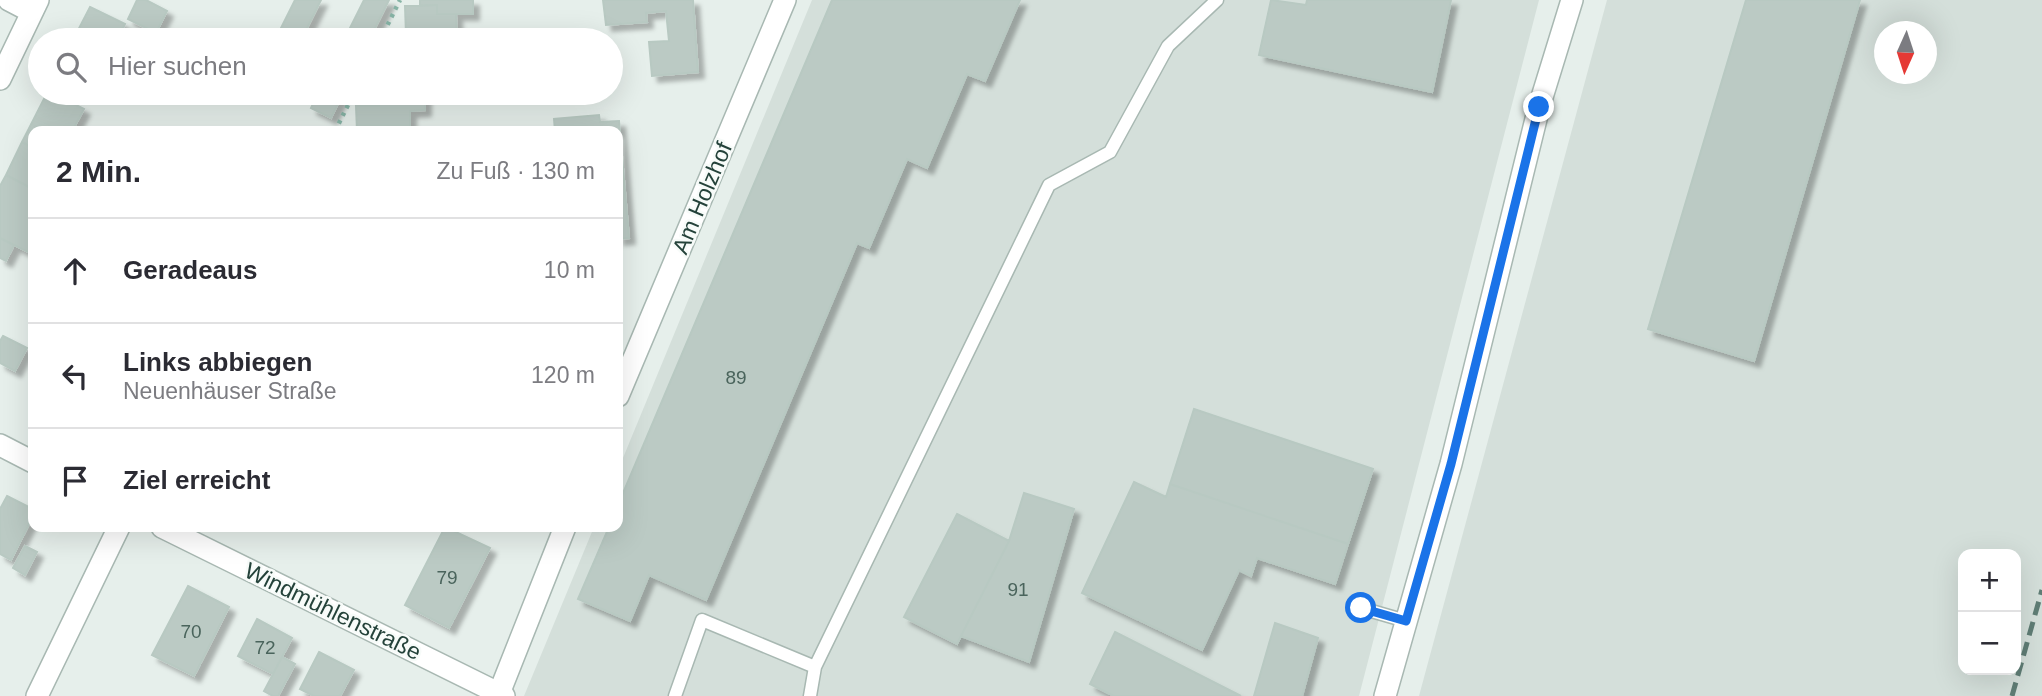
<!DOCTYPE html>
<html lang="de">
<meta charset="utf-8">
<style>
:root{--surface:#fff;--page:#f2f2f3;--text:#2b2b33;--muted:#7c7c81;--line:#e1e1e2}
body{margin:0;font-family:Arial,sans-serif;background:var(--page);color:var(--text)}
.controls{position:absolute;right:21px;bottom:21px;display:grid;overflow:hidden;border-radius:14px;box-shadow:0 7px 28px #0002}
.controls button{width:63px;height:63px;display:grid;place-items:center;padding:0;border:0;border-bottom:2px solid var(--line);background:var(--surface);color:var(--text);font:35px sans-serif}
.compass{position:absolute;left:1874px;top:21px;width:63px;height:63px;border-radius:50%;background:var(--surface);box-shadow:0 7px 28px #0002;rotate:183deg}
.stop{position:absolute;width:21px;height:21px;margin:-16px;border:5px solid #1a73e8;border-radius:50%;background:#fff}
.stop.end{background:#1a73e8;border-color:#fff;box-shadow:0 2px 7px #0008}
.list{margin:0;padding:0;list-style:none}
h2{display:flex;justify-content:space-between;align-items:center;height:91px;margin:0;padding:0 28px;font-size:30px}
h2 small{font-size:23px;font-weight:400;color:var(--muted)}
.list li{display:grid;grid-template-columns:46px 1fr auto;gap:21px;align-items:center;box-sizing:border-box;height:105px;padding:0 28px;border-top:2px solid var(--line)}
.list b{display:block;font-size:26px;white-space:nowrap}
.list p{margin:0;font-size:23px;white-space:nowrap;color:var(--muted)}
.list em{font-size:23px;font-style:normal;color:var(--muted)}
.icon{flex:none;width:38px;height:38px;fill:none;stroke:currentColor;stroke-width:2;stroke-linecap:round;stroke-linejoin:round}
.map{position:relative;flex:none;width:2042px;height:696px;overflow:hidden}
.search{position:absolute;background:var(--surface);box-shadow:0 7px 28px #0002;left:28px;top:28px;width:595px;height:77px;display:flex;align-items:center;gap:18px;box-sizing:border-box;padding:0 24px;border-radius:38px;color:var(--muted);font-size:26px}
.panel{position:absolute;background:var(--surface);box-shadow:0 7px 28px #0002;left:28px;top:126px;width:595px;height:406px;border-radius:14px}
.map>svg:first-child{display:block}
.built{fill:#d4dfda;fill-rule:evenodd}
.building{fill:#bbcac4;stroke:#b8c9c2;stroke-width:2;filter:url(#shadow)}
.lines{fill:none;stroke-linecap:round;stroke-linejoin:round}
.service-casing{stroke:#a8b8b2;stroke-width:15}
.minor-casing{stroke:#a8b8b2;stroke-width:24}
.tertiary-casing{stroke:#a8b8b2;stroke-width:24}
.path{stroke:#86b3a5;stroke-width:4.5;stroke-dasharray:3.5 5;stroke-linecap:butt}
.service{stroke:#fff;stroke-width:12}
.minor{stroke:#fff;stroke-width:21}
.tertiary{stroke:#fff;stroke-width:21}
.rail{stroke:#5f7d75;stroke-width:5;stroke-dasharray:14 7;stroke-linecap:butt}
.route{stroke:#1a73e8;stroke-width:9}
.labels{text-anchor:middle;stroke-width:5;stroke-linejoin:round;paint-order:stroke}
.number-label{font-size:19px;fill:#4a645c}
.street-label{font-size:23px;fill:#24423a;stroke:#f7fbf9}
</style>
<div class="map">
<svg width="2042" height="696" viewBox="0 0 2042 696">
<defs>
<filter id="shadow"><feDropShadow dx="6" dy="6" stdDeviation="2" flood-color="#0004"/></filter>
</defs>
<rect width="100%" height="100%" fill="#e6efeb"/>
<path class="built" d="M812,0h727l-180,696h-835l70,-169h24v-57z
M1607,0h435v696h-623zM1884,32h42v42h-42zM1963,554h53v116h-53z"/>
<path class="building" d="M137,0h9l21,11 -11,22 -28,-14z
M295,0h26l-20,40h-26z
M364,0h25l-20,40h-25z
M420,0h53v14h-36v-9l-17,1z
M603,0h90l5,72 -46,4 -3,-34 20,-1 -3,-30 -20,2 1,9 -41,3z
M832,0h188l-35,81 -18,-7 -40,94 -20,-9 -38,89 -12,-5 -151,357 -57,-25 -19,46 -52,-22 31,-72h9v-22z
M1271,0l35,5 1,-5h144l-19,92 -173,-37z
M1746,0h114l-106,361 -106,-32z
M437,5v9h19l1,26h-46v-4l-5,-1 -1,-29z
M90,7l35,17 -8,16h-44z
M47,93h5l32,16 -12,22h-39v17l-11,-6z
M318,93h25l-12,25 -20,-10z
M374,93h51v17l-15,1v20h-53l-1,-25h23v-6h-5z
M599,115l1,7 19,-1 10,117 -11,1v-108h-63l-1,-12z
M22,142l11,6v41l-27,-14z
M6,175l27,14v58l-3,6 -30,-15v-52z
M0,238l14,7 -8,16 -6,-3z
M3,336l24,12 -12,23 -15,-8v-22z
M1194,409l179,60 -25,75 -178,-60z
M1134,482l32,15 4,-13 178,60 -13,40 -78,-26 -6,18 -12,-6 -37,80 -120,-57z
M1024,493l50,16 -45,153 -68,-26 48,-95z
M7,496l26,13v7l-22,44 -11,-6v-45z
M957,514l52,27 -52,103 -53,-27z
M445,527l45,21 -41,80 -44,-23z
M25,546l12,6 -12,23 -12,-7z
M188,586l41,21 -35,69 -42,-21z
M257,619l35,19 -19,36 -35,-18z
M1275,623l43,15 -16,58h-48z
M1115,632l126,64h-127l-24,-12z
M319,652l35,18 -14,26h-26l-14,-7z
M282,657l13,7 -17,32h-5l-9,-5z"/>
<g class="lines">
<defs>
<path id="service" d="M1361,608l45,13
M675,696l27,-76 113,47
M810,696l5,-29 234,-482 61,-33 58,-106 49,-46"/>
<path id="minor" d="M9,0l23,12
M0,79l38,-79
M618,396l167,-396
M37,696l82,-169
M498,696l67,-169"/>
<path id="tertiary" d="M0,445l33,17
M162,527l342,169
M1385,696l66,-232 88,-357 33,-107"/>
</defs>
<use href="#service" class="service-casing"/>
<use href="#minor" class="minor-casing"/>
<use href="#tertiary" class="tertiary-casing"/>
<path class="path" d="M380,40l20,-40
M335,131l19,-38"/>
<use href="#service" class="service"/>
<use href="#minor" class="minor"/>
<use href="#tertiary" class="tertiary"/>
<path class="rail" d="M2012,696l30,-106"/>
</g>
<g class="lines">
<path class="route" d="M1361,608l45,13 45,-157 88,-357"/>
</g>
<g class="labels">
<g class="number-label">
<text x="736" y="384">89</text>
<text x="447" y="584">79</text>
<text x="1018" y="596">91</text>
<text x="191" y="638">70</text>
<text x="265" y="654">72</text>
</g>
<g class="street-label">
<text transform="translate(702 198) rotate(-67)" y="8">Am Holzhof</text>
<text transform="translate(333 611) rotate(26)" y="8">Windmühlenstraße</text>
</g>
</g>
</svg>
<div class="controls">
<button>+</button>
<button>−</button>
</div>
<svg class="compass" viewBox="-18 -18 36 36"><path d="M0-13l5 13h-10z" fill="#e53935"/><path d="M0 13l5-13h-10z" fill="#7c7c81"/></svg>
<div class="stop" style="left:1361px;top:608px"></div>
<div class="stop end" style="left:1539px;top:107px"></div>
<div class="search"><svg class="icon" aria-label="search" viewBox="0 0 24 24"><circle cx="10" cy="10" r="6"/><path d="M15 15l6 6"/></svg>Hier suchen</div>
<section class="panel">
<h2>2 Min.<small>Zu Fuß · 130 m</small></h2>
<ul class="list">
<li><svg class="icon" aria-label="ahead" viewBox="0 0 24 24"><path d="M12 20V5M6 11l6-6 6 6"/></svg><div><b>Geradeaus</b></div><em>10 m</em></li>
<li><svg class="icon" aria-label="left" viewBox="0 0 24 24"><path d="M17 20v-9H6M10 6l-5 5 5 5"/></svg><div><b>Links abbiegen</b><p>Neuenhäuser Straße</p></div><em>120 m</em></li>
<li><svg class="icon" aria-label="arrive" viewBox="0 0 24 24"><path d="M6 21V4h12l-3 4 3 4H6"/></svg><div><b>Ziel erreicht</b></div></li>
</ul>
</section>
</div>
